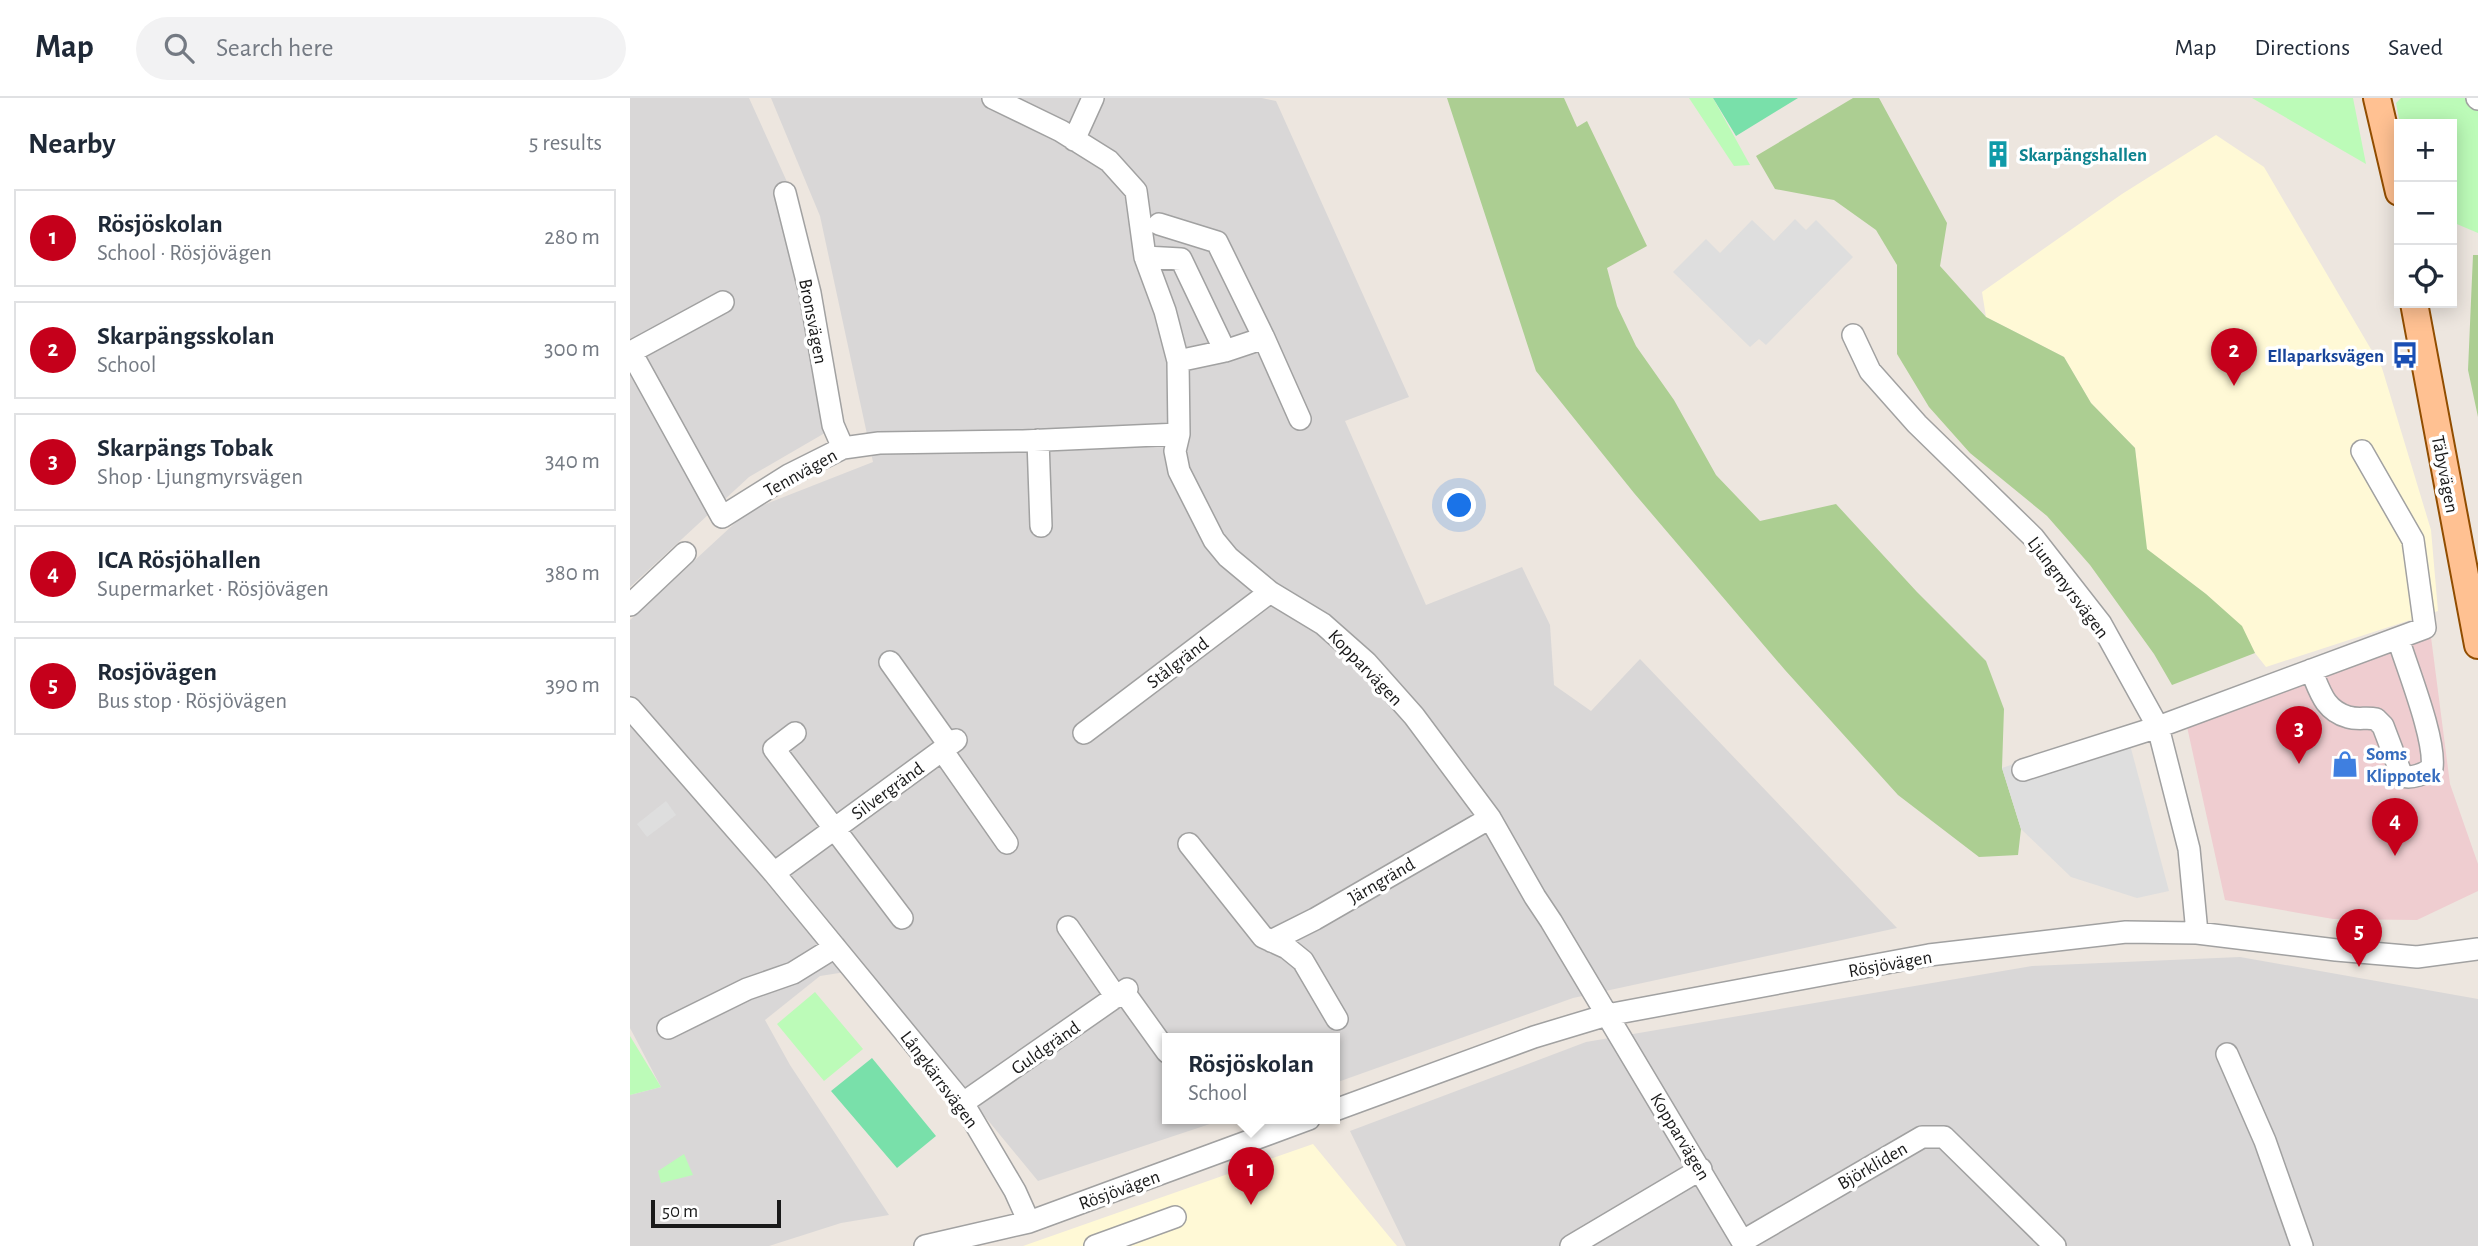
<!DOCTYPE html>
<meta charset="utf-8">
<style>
:root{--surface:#fff;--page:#f2f2f3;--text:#1f2937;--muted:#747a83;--line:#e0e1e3;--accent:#c5001b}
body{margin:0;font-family:"Alegreya Sans",sans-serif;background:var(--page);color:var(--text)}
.controls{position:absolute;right:21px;top:21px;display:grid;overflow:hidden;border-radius:0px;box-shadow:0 4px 18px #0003}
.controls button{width:63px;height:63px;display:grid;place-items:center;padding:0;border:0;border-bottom:2px solid var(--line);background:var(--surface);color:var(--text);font:35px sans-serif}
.scale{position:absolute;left:21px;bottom:18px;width:130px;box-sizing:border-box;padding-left:7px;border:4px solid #1a1a1a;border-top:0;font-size:19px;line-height:24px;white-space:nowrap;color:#1a1a1a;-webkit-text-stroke:5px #fff;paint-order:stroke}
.you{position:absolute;left:830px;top:408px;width:24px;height:24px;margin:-18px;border:5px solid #fff;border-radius:50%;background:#1a73e8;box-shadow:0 0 0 10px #1a73e833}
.badge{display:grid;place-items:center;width:46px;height:46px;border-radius:50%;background:var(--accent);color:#fff;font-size:23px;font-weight:700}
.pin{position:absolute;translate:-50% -58px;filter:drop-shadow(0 2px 4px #0008)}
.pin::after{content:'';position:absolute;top:37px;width:24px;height:21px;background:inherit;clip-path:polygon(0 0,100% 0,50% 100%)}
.popup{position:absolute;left:532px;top:935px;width:178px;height:91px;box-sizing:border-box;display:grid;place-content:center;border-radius:0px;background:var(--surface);filter:drop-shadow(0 2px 5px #0005);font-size:23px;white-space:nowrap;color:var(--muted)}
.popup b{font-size:26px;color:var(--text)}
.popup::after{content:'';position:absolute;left:50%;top:100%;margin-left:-14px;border:14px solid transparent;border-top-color:var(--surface)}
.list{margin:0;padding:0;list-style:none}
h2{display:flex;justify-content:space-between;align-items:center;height:91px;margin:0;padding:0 28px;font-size:30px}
h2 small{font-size:23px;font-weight:400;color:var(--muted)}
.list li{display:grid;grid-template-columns:46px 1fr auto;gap:21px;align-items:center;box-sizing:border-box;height:98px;margin:0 14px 14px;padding:0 14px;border:2px solid var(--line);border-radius:0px}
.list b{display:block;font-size:26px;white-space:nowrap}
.list p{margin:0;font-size:23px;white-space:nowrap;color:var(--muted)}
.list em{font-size:23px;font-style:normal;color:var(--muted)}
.icon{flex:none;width:38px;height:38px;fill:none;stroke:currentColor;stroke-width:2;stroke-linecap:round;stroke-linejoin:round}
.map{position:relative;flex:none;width:1848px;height:1148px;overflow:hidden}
header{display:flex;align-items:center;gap:42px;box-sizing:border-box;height:98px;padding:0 35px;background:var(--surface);border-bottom:2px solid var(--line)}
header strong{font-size:33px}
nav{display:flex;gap:38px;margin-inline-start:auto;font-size:24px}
.search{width:490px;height:63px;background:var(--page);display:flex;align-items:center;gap:18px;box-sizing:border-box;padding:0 24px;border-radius:38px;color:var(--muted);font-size:26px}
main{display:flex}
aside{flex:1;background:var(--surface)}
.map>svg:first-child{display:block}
.residential{fill:#d9d7d7}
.commercial{fill:#efcdd0}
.education{fill:#fff9d6}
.forest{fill:#acce92}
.park{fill:#bcfbb8}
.pitch{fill:#79e0aa}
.parking{fill:#dedede}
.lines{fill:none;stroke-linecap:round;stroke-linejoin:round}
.minor-casing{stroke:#a1a1a1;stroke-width:24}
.major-casing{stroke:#914d00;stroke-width:30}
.minor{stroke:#fff;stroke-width:21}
.major{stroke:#ffc192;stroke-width:26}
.labels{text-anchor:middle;stroke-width:7;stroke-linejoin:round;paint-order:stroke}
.culture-label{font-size:19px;font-weight:bold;fill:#0d838f;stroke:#fff;text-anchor:start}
.street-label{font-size:19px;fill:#1a1a1a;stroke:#fff}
.transit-label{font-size:19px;font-weight:bold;fill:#164399;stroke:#fff;text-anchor:end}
.shop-label{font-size:19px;font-weight:bold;fill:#366cbe;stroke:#fff;text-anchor:start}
</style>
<header>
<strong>Map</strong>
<div class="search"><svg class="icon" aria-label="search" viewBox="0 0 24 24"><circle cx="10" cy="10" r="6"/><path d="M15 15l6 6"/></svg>Search here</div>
<nav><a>Map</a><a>Directions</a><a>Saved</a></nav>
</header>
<main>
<aside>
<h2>Nearby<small>5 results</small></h2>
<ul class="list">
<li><span class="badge">1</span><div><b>Rösjöskolan</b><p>School · Rösjövägen</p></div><em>280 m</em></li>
<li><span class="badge">2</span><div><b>Skarpängsskolan</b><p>School</p></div><em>300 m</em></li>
<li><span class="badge">3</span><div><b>Skarpängs Tobak</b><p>Shop · Ljungmyrsvägen</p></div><em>340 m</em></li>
<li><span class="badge">4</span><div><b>ICA Rösjöhallen</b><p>Supermarket · Rösjövägen</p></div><em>380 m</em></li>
<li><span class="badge">5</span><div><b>Rosjövägen</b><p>Bus stop · Rösjövägen</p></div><em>390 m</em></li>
</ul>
</aside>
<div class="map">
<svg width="1848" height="1148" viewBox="0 0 1848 1148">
<rect width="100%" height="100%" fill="#ede6df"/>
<path class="residential" d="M0,0h119l54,119 27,213 -81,47 -119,110z
M141,0h491l14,3 133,296 -64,24 81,184 96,-38 28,58 4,60 37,26 49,-52 257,269 -324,70 -238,85v-44h-168v80h58l-187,62 -80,-97 -106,-113 -32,5 -55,44 25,45 99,150 -48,8 -72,23h-139v-151l31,-8 -31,-59v-408l118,-109 125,-49 -53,-246z
M1610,859l238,42v247h-1072l-56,-115 236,-89 446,-76z"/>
<path class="commercial" d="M1801,539l19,147 28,80v27l-61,29 -84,-1 -108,-19 -39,-178z"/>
<path class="education" d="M1586,37l48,32 118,201 49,162 7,81 -172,56 -11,-14 -14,-27 -35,-32 -60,-45 -11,-101 -44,-45 -27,-46 -78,-40 -4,-25 140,-98z
M683,1046l84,102h-374z"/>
<path class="forest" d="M817,0h117l13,29 10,-6 60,125 -40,22 10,38 19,40 38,54 42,75 44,46 76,-17 81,88 69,69 18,48 -2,59 19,61 -3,26 -39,2 -81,-62 -113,-125 -151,-177 -98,-122z
M1223,0h26l68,125 -7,43 46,51 78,40 27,46 44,45 12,101 59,45 36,32 13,27 -83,32 -18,-31 -64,-89 -43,-49 -77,-63 -41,-46 -32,-53v-89l-21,-35 -42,-30 -59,-11 -19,-33z
M1843,157h5v162l-10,-47z"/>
<path class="park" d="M1059,0h24l37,67 -16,1z
M1622,0h101l13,66z
M1771,0h73l4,5v130l-26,-11v-98h-52l-4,-21z
M185,894l48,57 -39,32 -47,-57z
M0,938l31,51 -31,8z
M54,1056l9,21 -32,8 -3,-12z"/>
<path class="pitch" d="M1083,0h85l-62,38z
M242,960l64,78 -39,32 -66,-77z"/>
<path class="parking" d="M1165,121l11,11 10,-10 37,37 -87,88 -7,-6 -9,8 -77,-75 33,-33 14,14 32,-33 22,21z
M1495,628l44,165 -32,7 -66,-21 -50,-48 -19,-61z
M36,703l10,14 -29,22 -10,-13z"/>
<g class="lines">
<defs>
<path id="minor" d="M363,0l68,33 48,30 27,30 9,66 20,54 13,50 1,73 -4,17 4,20 35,69 14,17 42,35 53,32 43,38 48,54 76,102 45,79 16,24 194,325
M1847,0l1,1
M444,42l19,-42
M155,95l25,100 23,132 10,23
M529,126l58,18 47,96 36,81
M515,159l36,2 44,92
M93,204l-92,50 91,165 67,-42 54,-27 36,-5 144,-2 156,-7
M1223,237l17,36 47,53 116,113 68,87 57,103 31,122 8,84
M548,263l47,-10 39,-13
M408,342l3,86
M0,507l55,-52
M260,564l59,83
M1681,572c9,21 13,40 37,47 9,3 19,0 28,2l7,7 19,50c10,3 22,-2 30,-8 4,-29 -25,-100 -34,-130
M0,610l144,165 189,230 52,88 14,31
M165,635l-21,16 128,169
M454,635l186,-141
M312,652l65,93
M1393,672l135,-43 267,-99 -12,-88 -51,-89
M559,746l74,93 24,11 16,13 34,58
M144,775l182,-133
M438,829l48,70
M641,843l44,-22 175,-101
M494,894l43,60
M38,930l79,-39 46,-16 42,-26
M1597,956l38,87 37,105
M333,1005l164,-114
M705,1012l199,-73 73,-22 322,-60 197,-23 71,1 139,17 81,7 61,-8
M1113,1143l179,-104h22l111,109
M295,1148l104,-24 280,-103
M465,1148l80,-29
M941,1148l130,-77"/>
<path id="major" d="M1747,0l22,94
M1784,205l64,342"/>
</defs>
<use href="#minor" class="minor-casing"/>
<use href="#major" class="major-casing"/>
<use href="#minor" class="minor"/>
<use href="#major" class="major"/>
</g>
<defs>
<symbol id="building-bare" viewBox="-9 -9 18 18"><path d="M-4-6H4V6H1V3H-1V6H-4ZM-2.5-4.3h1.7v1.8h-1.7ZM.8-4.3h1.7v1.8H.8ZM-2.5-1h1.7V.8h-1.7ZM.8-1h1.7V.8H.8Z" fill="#0f9aa8" stroke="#fff" stroke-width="2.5" paint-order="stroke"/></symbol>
<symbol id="bus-bare" viewBox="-9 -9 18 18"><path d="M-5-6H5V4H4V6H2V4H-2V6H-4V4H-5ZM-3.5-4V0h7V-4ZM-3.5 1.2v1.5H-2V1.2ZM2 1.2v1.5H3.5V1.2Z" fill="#1a4fb4" stroke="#fff" stroke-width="2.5" paint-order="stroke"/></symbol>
<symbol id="shop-bare" viewBox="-9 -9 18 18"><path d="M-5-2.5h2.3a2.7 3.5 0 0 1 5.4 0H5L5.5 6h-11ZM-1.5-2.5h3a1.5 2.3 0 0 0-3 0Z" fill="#3f7fe0" stroke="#fff" stroke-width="2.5" paint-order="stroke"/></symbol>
</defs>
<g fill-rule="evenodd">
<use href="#building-bare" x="1349" y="37" width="38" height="38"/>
<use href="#bus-bare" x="1756" y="238" width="38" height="38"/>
<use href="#shop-bare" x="1696" y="647" width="38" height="38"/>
</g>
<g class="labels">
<g class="culture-label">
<text x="1389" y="63">Skarpängshallen</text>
</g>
<g class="street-label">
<text transform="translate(184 223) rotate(79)" y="7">Bronsvägen</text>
<text transform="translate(170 374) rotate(-29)" y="7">Tennvägen</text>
<text transform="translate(1816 376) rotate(79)" y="7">Täbyvägen</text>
<text transform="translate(1439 489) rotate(53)" y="7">Ljungmyrsvägen</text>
<text transform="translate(547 564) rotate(-37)" y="7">Stålgränd</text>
<text transform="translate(736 569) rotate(46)" y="7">Kopparvägen</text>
<text transform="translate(257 692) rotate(-36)" y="7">Silvergränd</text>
<text transform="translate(751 782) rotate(-30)" y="7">Järngränd</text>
<text transform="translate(1260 865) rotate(-10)" y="7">Rösjövägen</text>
<text transform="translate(415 949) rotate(-35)" y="7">Guldgränd</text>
<text transform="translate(310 981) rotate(53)" y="7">Långkärrsvägen</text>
<text transform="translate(1051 1038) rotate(59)" y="7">Kopparvägen</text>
<text transform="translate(1242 1067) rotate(-30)" y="7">Björkliden</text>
<text transform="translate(489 1091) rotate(-20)" y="7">Rösjövägen</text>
</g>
<g class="transit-label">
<text x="1754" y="264">Ellaparksvägen</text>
</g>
<g class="shop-label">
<text x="1736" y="662">Soms<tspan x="1736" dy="22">Klippotek</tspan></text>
</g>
</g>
</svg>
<div class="controls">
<button>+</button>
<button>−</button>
<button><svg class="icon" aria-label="locate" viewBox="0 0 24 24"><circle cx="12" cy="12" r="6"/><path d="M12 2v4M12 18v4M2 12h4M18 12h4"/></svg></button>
</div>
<div class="scale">50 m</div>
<div class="you"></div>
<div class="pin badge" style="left:621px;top:1107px">1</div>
<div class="popup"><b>Rösjöskolan</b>School</div>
<div class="pin badge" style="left:1604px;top:288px">2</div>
<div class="pin badge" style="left:1669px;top:666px">3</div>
<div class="pin badge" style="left:1765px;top:758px">4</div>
<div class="pin badge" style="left:1729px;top:869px">5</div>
</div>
</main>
